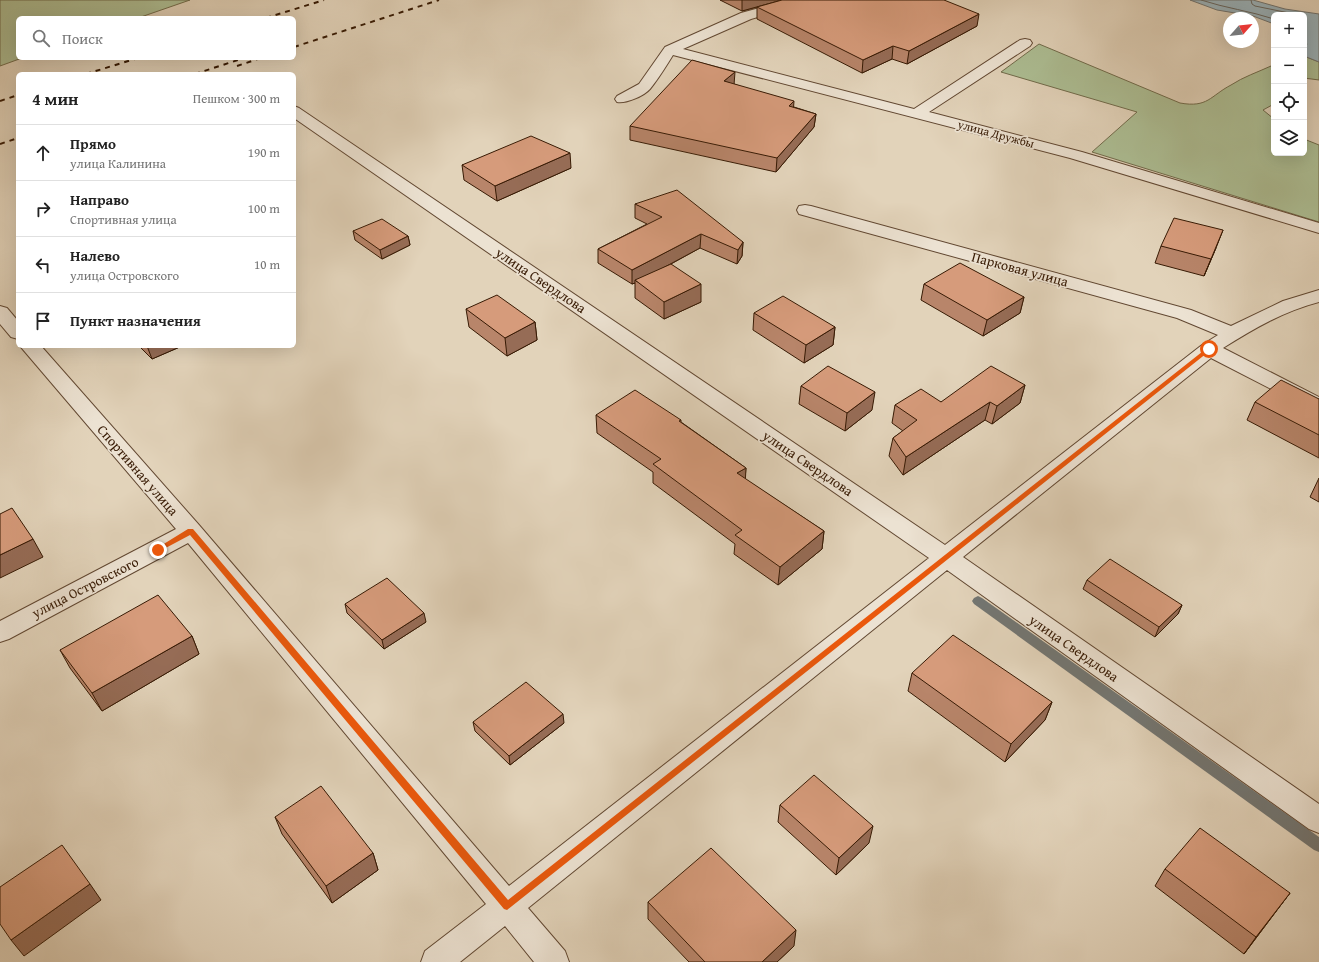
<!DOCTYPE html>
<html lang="ru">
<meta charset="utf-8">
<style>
:root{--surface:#fff;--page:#f6f6f6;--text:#222;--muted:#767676;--line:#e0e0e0}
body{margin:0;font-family:"Gentium Book Plus",serif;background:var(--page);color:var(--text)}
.controls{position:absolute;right:12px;top:12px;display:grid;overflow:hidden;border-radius:6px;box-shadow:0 4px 16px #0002}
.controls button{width:36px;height:36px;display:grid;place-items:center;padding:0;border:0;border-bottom:1px solid var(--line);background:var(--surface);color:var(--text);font:20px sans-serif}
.compass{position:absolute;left:1223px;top:12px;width:36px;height:36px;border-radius:50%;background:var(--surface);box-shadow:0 4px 16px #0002;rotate:63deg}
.stop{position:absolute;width:12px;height:12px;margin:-9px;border:3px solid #ea580c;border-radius:50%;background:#fff}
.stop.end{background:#ea580c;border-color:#fff;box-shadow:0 1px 4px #0008}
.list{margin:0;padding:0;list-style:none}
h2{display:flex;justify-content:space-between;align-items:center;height:52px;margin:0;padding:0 16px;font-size:17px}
h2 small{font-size:13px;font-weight:400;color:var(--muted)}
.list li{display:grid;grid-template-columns:26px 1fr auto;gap:12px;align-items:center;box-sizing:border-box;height:56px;padding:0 16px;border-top:1px solid var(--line)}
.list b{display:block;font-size:15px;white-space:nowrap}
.list p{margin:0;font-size:13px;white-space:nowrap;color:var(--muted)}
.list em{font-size:13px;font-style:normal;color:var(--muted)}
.icon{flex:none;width:22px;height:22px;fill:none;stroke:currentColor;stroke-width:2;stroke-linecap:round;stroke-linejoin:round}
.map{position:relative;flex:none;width:1319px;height:962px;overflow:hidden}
.search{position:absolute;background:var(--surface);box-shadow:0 4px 16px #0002;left:16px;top:16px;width:280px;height:44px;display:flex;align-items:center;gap:10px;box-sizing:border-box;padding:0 14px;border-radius:6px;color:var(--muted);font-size:15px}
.panel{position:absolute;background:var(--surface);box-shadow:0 4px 16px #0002;left:16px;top:72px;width:280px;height:276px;border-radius:6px}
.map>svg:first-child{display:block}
.green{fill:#adbe94;stroke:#726c4c}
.water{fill:#9bb4bc;stroke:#737672}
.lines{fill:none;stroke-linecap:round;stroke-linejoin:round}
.shore{stroke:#696760;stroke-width:1}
.stream{fill:#737672;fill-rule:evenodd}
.minor-casing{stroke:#624832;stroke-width:2}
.minor{fill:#ece2d2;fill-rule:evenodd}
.rail{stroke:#371a04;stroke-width:2;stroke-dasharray:5 5;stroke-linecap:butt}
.wall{fill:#b8856a;stroke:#371a04}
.shaded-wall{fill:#966c56;stroke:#371a04}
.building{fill:#d69b7b;stroke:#371a04}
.route{fill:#ea580c}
.labels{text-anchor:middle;stroke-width:3.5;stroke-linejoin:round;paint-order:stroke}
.far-street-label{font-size:12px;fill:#371a04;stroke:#ece2d2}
.street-label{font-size:14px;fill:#371a04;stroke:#ece2d2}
</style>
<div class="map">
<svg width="1319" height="962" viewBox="0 0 1319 962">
<rect width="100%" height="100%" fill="#e2d3ba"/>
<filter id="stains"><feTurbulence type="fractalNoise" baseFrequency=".005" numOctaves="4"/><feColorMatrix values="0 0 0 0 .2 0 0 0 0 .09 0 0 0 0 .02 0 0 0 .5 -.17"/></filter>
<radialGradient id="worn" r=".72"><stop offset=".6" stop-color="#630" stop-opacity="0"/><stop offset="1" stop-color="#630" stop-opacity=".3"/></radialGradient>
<path class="green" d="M0,0h190l-52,18h-120v40h4l-22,8z
M1039,44l141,59c28,5 30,-7 51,-18 12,-8 27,-13 40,-19l3,-3v41l-11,6 11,9v34h30v-14l15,6v77l-227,-70 45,-40 -136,-40z
M1304,56l15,6v18l-15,-2z"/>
<path class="water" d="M1190,0h63l32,9 34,5v48l-15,-6v-7l3,-5 -3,-4v-25h-30v9l-21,-8 -36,-6z"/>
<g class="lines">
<path class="shore" d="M1201,0c24,8 49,11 73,19
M1251,0l1,4 3,2 44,9"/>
<path class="stream" d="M978,596l4,2 337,239v15l-5,-2 -340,-246 -2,-3 2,-3z"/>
<defs>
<path id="minor" d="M788,0h21l-2,3 -56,16 -68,30 231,60 106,-69 5,-1 5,1 2,3 -2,3 -101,66 153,40 237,71v10l-249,-75 -397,-103c-7,11 -14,23 -23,34 -6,7 -25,15 -33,13l-2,-3 2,-3 22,-12 26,-37 76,-34z
M294,106l5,2 646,437 257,-200 16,-10 -41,-17 -378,-104 -2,-4 2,-4 6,-1 6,1 380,104 40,16 52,-25 36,-11v12c-35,9 -66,27 -96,46l96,49v15l-7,-2 -101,-52 -248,199 356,247v29l-10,-4 -362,-259 -419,338 37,43 4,11h-35l-29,-36 -45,36h-39l4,-11 61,-47 -298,-361 -179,96 -9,3v-21l176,-92 -156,-183h21l158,179 310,361 420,-328 -635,-440z
M0,306l7,2 11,13v18l-7,-2 -11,-13z"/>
</defs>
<use href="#minor" class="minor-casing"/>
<use href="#minor" class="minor"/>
<path class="rail" d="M266,18l58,-18
M294,47l145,-47
M237,66l24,-8
M86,74l52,-16
M195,74l49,-16
M0,101l18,-6
M0,144l18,-6"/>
</g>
<path class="wall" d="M720,0h224l33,26 -70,38 -15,-5 -30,14 -105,-54v-12l-15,4z
M734,84l60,23 22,7 -2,13 -38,45 -146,-32v-14z
M462,165l109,3 -74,33 -33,-21z
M635,204l108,38 -1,14 -5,8 -37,-16 -29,16 30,38 -37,17 -29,-21v-15l-3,1 -34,-21v-14l49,-25 -12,-6z
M353,231l55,5 2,9 -28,14 -27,-19z
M1161,246l55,2 -12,28 -49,-13z
M924,284l100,13 -4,16 -37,23 -62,-36z
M466,309l69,13 2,18 -30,16 -38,-29z
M754,313l81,14 -2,18 -29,18 -51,-33z
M139,346h43l-30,13z
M1025,385l-5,18 -28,21 -7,-4 -82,55 -14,-19 4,-18 10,-7 -11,-8 3,-18 46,-3z
M801,386l71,24 -27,21 -46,-27z
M1319,399v59l-72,-38 8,-18z
M596,415l85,5v2l65,46 -1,11 79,52 -2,18 -44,36 -44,-31 1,-10 -82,-61v-11l-56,-39z
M1319,478v24l-9,-5z
M1087,580l95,25 -4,9 -23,23 -72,-48z
M345,604l81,18 -42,27 -37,-36z
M192,636l7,18 -97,57 -32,-43 -10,-18z
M912,673l140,29 -7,18 -40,42 -97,-71z
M473,722l91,1 -54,42 -35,-34z
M780,805l89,38 -33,32 -58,-53z
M275,817l98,36 5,17 -46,33 -50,-69z
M1165,869l125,24 -46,61 -89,-68z
M648,902l146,44 -17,16h-88l-41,-43z"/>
<path class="shaded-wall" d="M742,0h40l-40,11z
M979,14l-2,12 -70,38 2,-13z
M893,46l-1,13 -30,14 1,-13z
M735,72l-1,13 -10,-4z
M794,101l-1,14 -4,-9z
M816,114l-2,13 -38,45 1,-14z
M570,153l1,15 -74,33 -2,-15z
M1223,230l-7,18 -12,28 7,-17z
M701,234l-1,14 -63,34 -2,-2v3l-3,1v-14z
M408,236l2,9 -28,14 -2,-9z
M743,242l-1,14 -5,8 1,-14z
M701,284v18l-37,17v-17z
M1024,297l-4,16 -37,23 4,-16z
M535,322l2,18 -30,16 -2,-18z
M835,327l-2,18 -29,18 2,-18z
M147,346h35l-30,13z
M1025,385l-5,18 -28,21 5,-18z
M875,392l-3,18 -27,21 2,-18z
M990,402l-5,18 -82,55 3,-18z
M746,468l-1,18 -8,-13z
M824,531l-2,18 -44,36 2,-18z
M33,539l10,18 -43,21v-23z
M1182,605l-4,9 -23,23 4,-10z
M424,613l2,9 -42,27 -2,-9z
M192,636l7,18 -97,57 -10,-18z
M1052,702l-7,18 -40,42 6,-18z
M563,714l1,9 -54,42 -1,-9z
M873,826l-4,17 -33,32 3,-17z
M373,853l5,17 -46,33 -6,-17z
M90,884l11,16 -77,56 -13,-16z
M1290,893l-13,17 -33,44 12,-17z
M796,930l-2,16 -17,16h-15z"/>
<path class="building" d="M782,0h162l35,14 -70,37 -16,-5 -30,14 -106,-53z
M692,60l43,12 -11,9 70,20 -5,5 27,8 -39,44 -147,-32z
M531,136l39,17 -75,33 -33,-21z
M677,190l66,52 -5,8 -37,-16 -69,36 -34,-21 64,-32 -27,-13z
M1174,218l49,12 -12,29 -50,-13z
M382,219l26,17 -28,14 -27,-19z
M960,263l64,34 -37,23 -63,-36z
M671,264l30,20 -37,18 -29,-22z
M497,295l38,27 -30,16 -39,-29z
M783,296l52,31 -29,18 -52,-32z
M828,366l47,26 -28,21 -46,-27z
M991,366l34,19 -28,21 -7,-4 -84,55 -13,-19 24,-18 -22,-15 26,-16 20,13z
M1281,380l38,19v36l-64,-33z
M635,390l46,30 -2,1 67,47 -9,5 87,58 -44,36 -45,-32 7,-5 -89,-66 8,-5 -65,-44z
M12,508l21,31 -33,16v-41z
M1110,559l72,46 -23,22 -72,-47z
M387,578l37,35 -42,27 -37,-36z
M158,595l34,41 -100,57 -32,-43z
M953,635l99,67 -41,42 -99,-71z
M526,682l37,32 -54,42 -36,-34z
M814,775l59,51 -34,32 -59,-53z
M321,786l52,67 -47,33 -51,-69z
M1200,828l90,65 -34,44 -91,-68z
M62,845l28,39 -79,56 -11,-16v-37z
M711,848l85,82 -34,32h-57l-57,-60z"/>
<path class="route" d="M1207,348l5,1 -705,561 -3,-1 -314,-374 -30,16h-5l-1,-1 34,-21h5l315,371z"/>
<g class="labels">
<g class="far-street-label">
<text transform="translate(996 134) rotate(15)" y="4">улица Дружбы</text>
</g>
<g class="street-label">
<text transform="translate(1020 269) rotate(15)" y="5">Парковая улица</text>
<text transform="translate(541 280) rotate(34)" y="5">улица Свердлова</text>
<text transform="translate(808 463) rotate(34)" y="5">улица Свердлова</text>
<text transform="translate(138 470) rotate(49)" y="5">Спортивная улица</text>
<text transform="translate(85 587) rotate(-27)" y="5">улица Островского</text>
<text transform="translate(1074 648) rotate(35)" y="5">улица Свердлова</text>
</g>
</g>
<rect width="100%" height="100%" filter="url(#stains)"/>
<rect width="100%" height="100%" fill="url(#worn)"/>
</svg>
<div class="controls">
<button>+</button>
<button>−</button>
<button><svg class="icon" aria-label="locate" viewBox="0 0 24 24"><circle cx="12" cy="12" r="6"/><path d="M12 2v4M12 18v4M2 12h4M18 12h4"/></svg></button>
<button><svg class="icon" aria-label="layers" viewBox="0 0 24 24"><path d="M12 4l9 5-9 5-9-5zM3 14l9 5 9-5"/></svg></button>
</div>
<svg class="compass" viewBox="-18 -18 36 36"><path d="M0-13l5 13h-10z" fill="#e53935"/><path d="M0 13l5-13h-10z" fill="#767676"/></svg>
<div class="stop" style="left:1209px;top:349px"></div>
<div class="stop end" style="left:158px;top:550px"></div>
<div class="search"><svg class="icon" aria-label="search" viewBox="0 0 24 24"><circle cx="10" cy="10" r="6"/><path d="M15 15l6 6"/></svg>Поиск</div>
<section class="panel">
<h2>4 мин<small>Пешком · 300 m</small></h2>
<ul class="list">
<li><svg class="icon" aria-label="ahead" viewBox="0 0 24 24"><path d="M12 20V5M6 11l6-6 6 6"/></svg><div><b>Прямо</b><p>улица Калинина</p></div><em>190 m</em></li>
<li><svg class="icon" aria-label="right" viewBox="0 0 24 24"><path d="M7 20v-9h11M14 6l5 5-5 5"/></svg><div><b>Направо</b><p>Спортивная улица</p></div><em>100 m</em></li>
<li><svg class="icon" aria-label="left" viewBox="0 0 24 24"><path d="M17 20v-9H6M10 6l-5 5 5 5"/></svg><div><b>Налево</b><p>улица Островского</p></div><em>10 m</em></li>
<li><svg class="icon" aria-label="arrive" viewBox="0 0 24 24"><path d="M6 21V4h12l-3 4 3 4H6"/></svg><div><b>Пункт назначения</b></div></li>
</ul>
</section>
</div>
